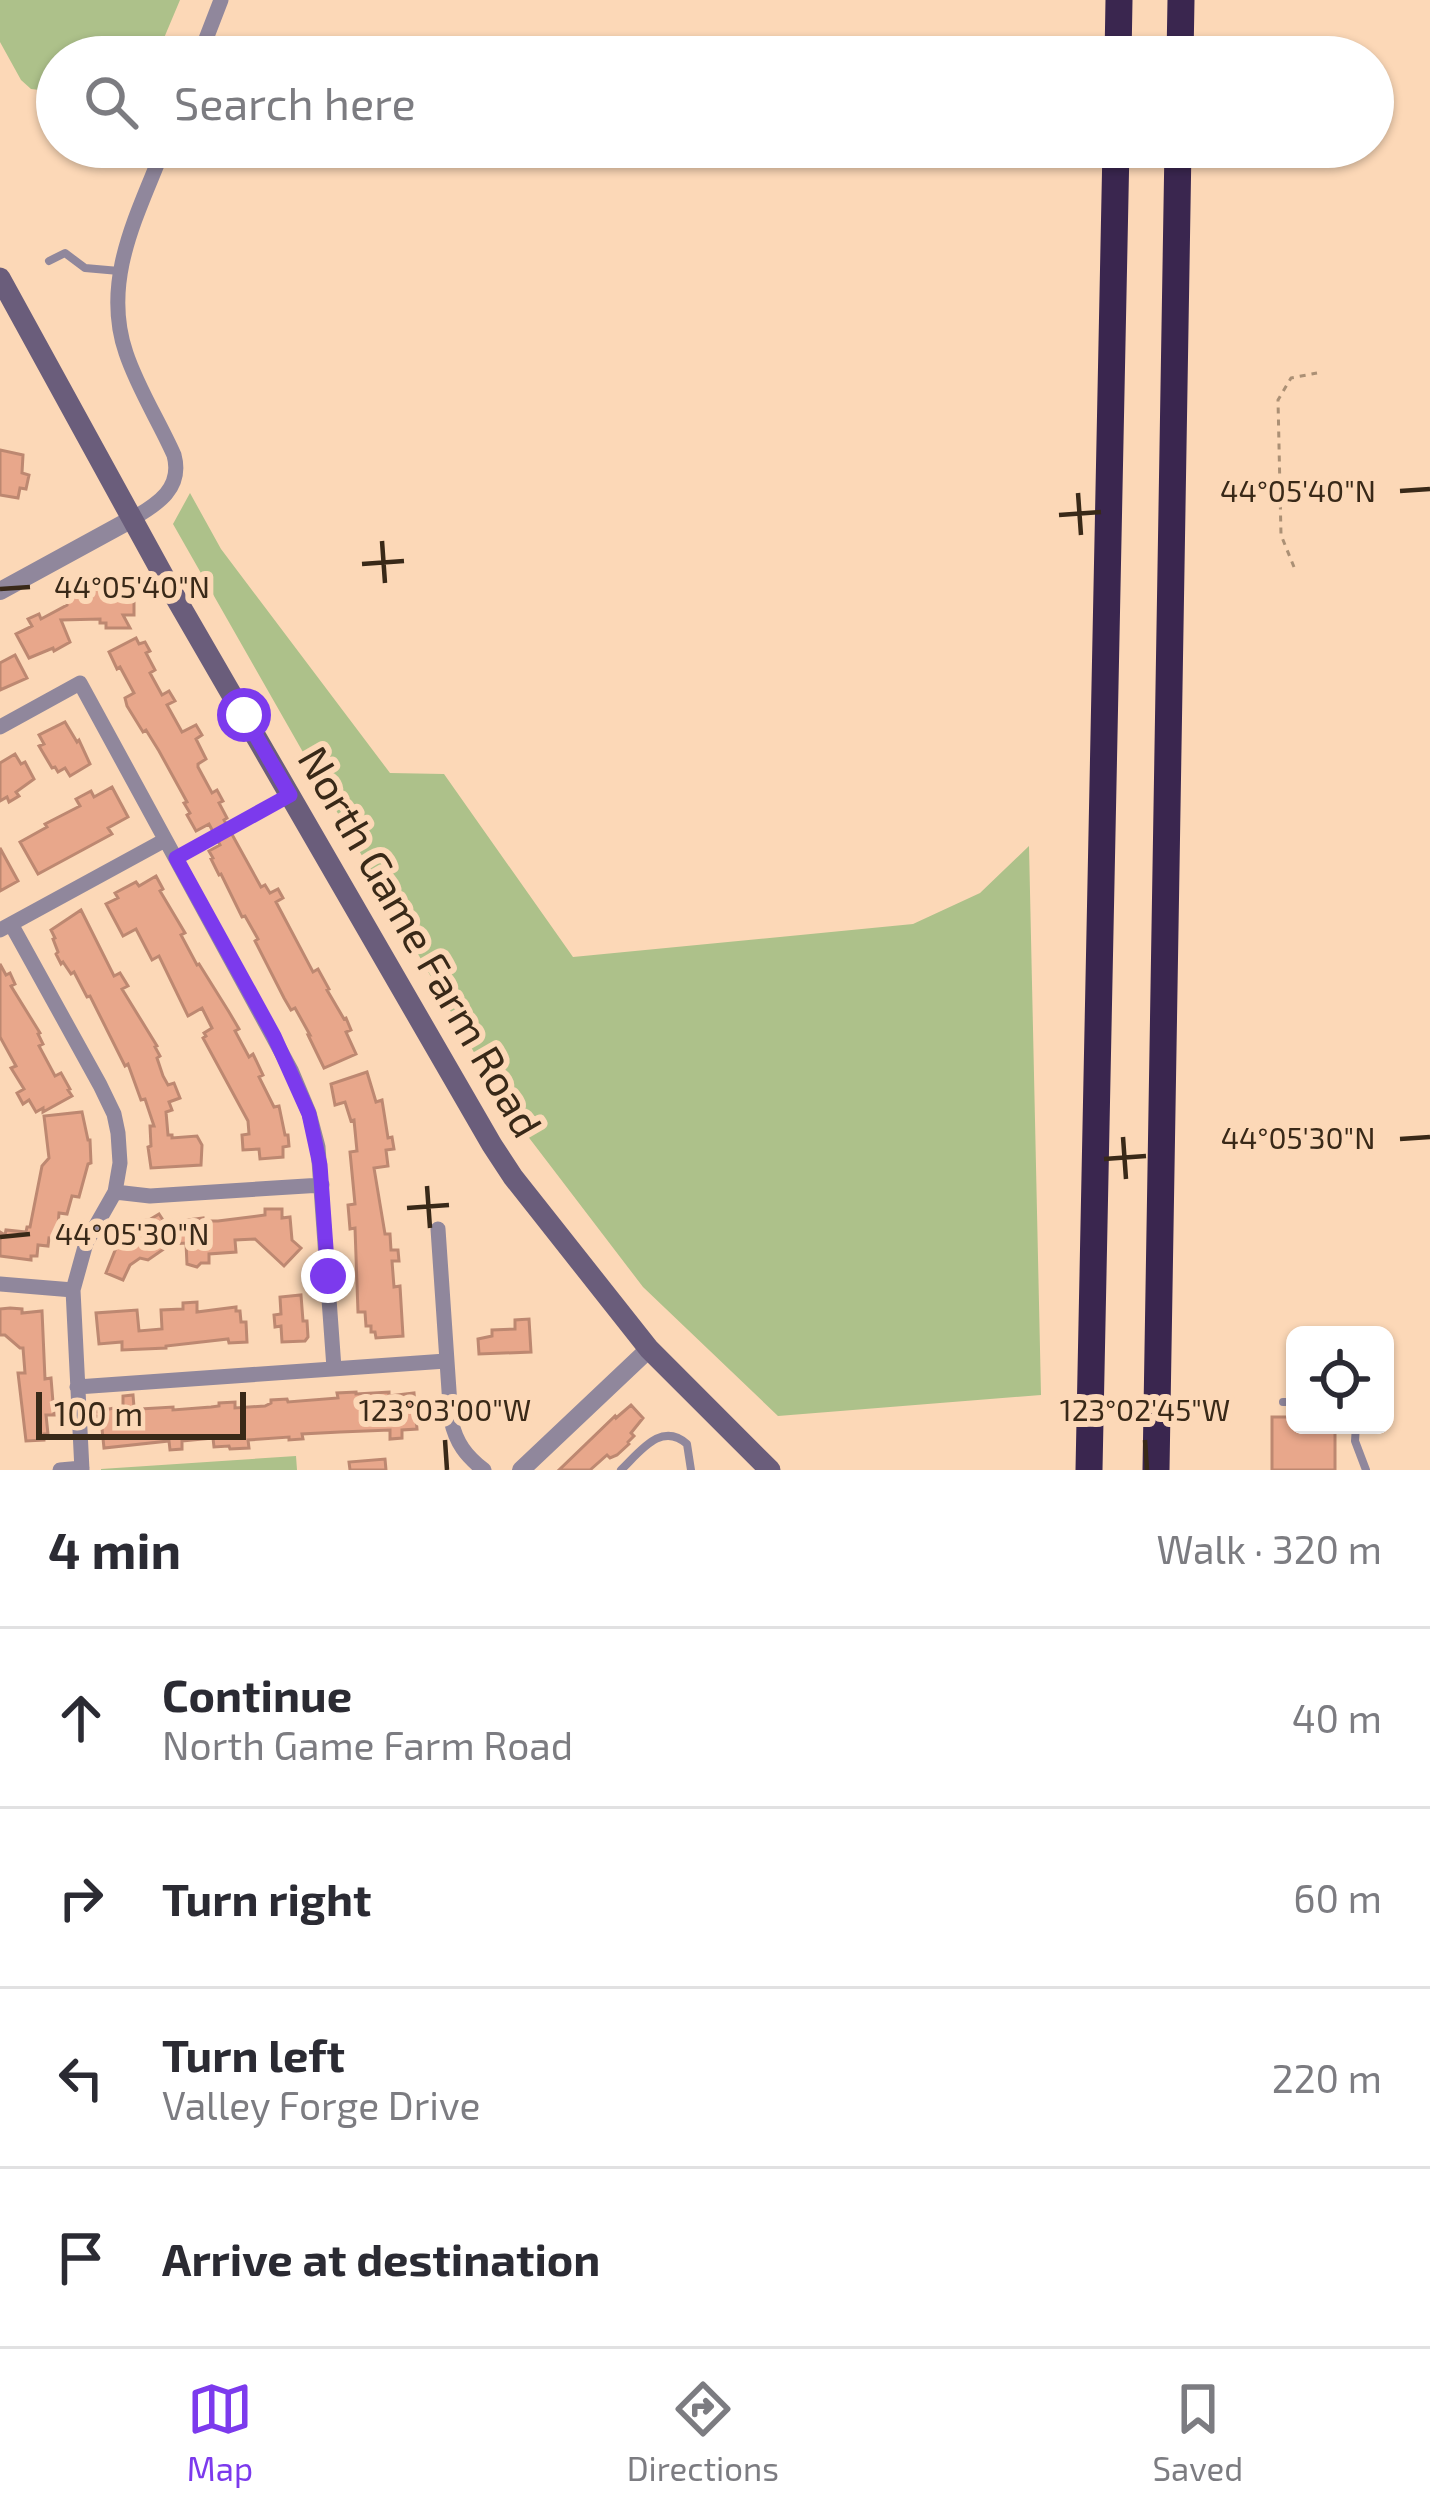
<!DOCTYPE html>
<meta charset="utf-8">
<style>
:root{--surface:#fff;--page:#f7f7f7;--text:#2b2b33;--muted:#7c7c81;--line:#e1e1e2;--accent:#7c3aed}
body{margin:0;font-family:"Exo 2",sans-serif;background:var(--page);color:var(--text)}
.controls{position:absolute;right:36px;bottom:36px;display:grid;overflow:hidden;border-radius:18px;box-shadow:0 3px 9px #0004}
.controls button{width:108px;height:108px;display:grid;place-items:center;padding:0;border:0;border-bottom:3px solid var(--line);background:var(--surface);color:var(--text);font:60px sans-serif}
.scale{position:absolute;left:36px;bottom:30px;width:210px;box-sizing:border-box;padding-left:12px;border:6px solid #392918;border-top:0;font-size:33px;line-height:42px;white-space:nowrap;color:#392918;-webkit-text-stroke:9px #fcd8b7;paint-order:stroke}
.stop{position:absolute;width:36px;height:36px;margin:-27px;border:9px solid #7c3aed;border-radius:50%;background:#fff}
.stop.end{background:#7c3aed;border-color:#fff;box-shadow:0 3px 12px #0008}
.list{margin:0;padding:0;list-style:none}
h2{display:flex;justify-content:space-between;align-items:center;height:156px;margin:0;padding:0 48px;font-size:51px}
h2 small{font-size:39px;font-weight:400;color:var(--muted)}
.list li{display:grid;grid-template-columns:78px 1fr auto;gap:36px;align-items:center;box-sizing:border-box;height:180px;padding:0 48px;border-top:3px solid var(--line)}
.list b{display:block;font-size:45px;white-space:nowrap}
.list p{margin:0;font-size:39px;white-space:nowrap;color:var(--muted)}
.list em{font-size:39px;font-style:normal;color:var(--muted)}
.icon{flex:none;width:66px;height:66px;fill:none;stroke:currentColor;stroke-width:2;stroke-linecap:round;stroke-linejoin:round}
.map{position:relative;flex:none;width:1430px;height:1470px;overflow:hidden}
.search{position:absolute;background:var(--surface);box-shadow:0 3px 9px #0004;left:36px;right:36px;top:36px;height:132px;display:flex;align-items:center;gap:30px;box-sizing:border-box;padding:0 42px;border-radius:66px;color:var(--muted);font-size:45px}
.sheet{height:876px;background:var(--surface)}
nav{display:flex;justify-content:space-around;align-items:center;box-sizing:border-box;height:168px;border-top:3px solid var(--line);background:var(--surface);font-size:33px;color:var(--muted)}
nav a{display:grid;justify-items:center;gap:6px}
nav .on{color:var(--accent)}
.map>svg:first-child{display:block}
.green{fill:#adc18a}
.building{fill:#e8a78b;stroke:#bd8871;stroke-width:3}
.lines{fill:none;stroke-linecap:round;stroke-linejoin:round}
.path{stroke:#ab9075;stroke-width:3;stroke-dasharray:6 6;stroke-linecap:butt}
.service{stroke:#90879c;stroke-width:8}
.minor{stroke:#90879c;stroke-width:15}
.tertiary{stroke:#90879c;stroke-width:18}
.secondary{stroke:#6a5d7b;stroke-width:21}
.motorway{stroke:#3a264f;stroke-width:27}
.route{stroke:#7c3aed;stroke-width:15}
.ticks{fill:none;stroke:#392918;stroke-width:4.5}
.labels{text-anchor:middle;stroke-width:12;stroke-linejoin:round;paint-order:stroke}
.street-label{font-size:42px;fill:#392918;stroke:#fcd8b7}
.ticks-label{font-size:30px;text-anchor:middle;fill:#392918;stroke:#fcd8b7;stroke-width:12;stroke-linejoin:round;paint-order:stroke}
</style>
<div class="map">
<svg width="1430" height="1470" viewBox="0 0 1430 1470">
<rect width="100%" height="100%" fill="#fcd8b7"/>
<path class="green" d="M0,0h180l-24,57h-99v35l-26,-3 -10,-9 -21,-38z
M190,493l31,56 169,224 54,1 129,183 340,-33 67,-31 49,-47 12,549 -263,21 -135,-129 -139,-182 -331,-581z
M296,1456l1,14h-196v-1z"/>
<path class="building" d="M0,450l23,5 -1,18 7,2 -3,14 -6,-1 -2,10 -18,-3z
M128,585l1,14 5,-1v17h-11l7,13h-24v-5h-6v-4l-39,1 9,22 -16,9 -1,-3 -24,10 -13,-24 16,-8 -4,-7 11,-5 2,5 26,-14v-12h20v-7z
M136,638l3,6 6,-2 5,9 -4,2 9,17 -5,3 12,22 7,-4 6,10 -8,4 15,27 14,-7 6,10 -6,4 10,20 -8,5v3l14,26 5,-3 6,11 -4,2 8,15 -3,2 37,67 4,-2 5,8 8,-4 5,9 -7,4 37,70 5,-3 11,20 -2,1 17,29 2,-1 5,12 -5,2 10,22 -32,14 -16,-33h2l-15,-27 -4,2 -7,-12 -29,-57 3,-2 -13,-23 -3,1 -21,-43 -2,1 -8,-16 2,-1 -4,-7 11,-6 -11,-21 -13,7 -9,-16 3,-2 -6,-10 3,-1 -28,-51 -13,-21 -3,2 -16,-26 -2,-8 9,-5 -14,-26 -3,2 -8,-17z
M15,655l12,23 -27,12v-27z
M65,722l12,20 2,-2 11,24 -20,12 -5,-8 -7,4 -3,-5 -3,1 -13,-22 5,-2 -5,-9z
M15,754l6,10 4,-2 9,17 -18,13 3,4 -10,6 -2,-5 -7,4v-38z
M112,787l16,30 -20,11 4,6 -74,40 -18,-32 27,-15 -2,-3 35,-18 -4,-7 15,-8 3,6z
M0,848l18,33 -18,10z
M156,876l7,13 -3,2 25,42 -4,2 16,30 2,-1 30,48 10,17 -4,2 14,26 4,-3 10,21 -4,2 15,30 5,-1 6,29h3l1,11 -6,1v10l-23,2 -1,-10 -16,1 -1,-15 7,-1 -1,-13 -45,-83 3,-2 -2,-3 8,-5 -10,-20 -14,8 -29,-60 -7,4 -16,-31 -13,7 -17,-32 12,-6 -3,-5 21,-11 3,4z
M81,910l33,66 6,-3 8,13 -6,3 35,57 -2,1 5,9 -3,2 6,18 5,9 6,-2 6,15 -11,4 3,8 -6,2 2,23h4v3l25,-2 5,9 -1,20 -50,3 -3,-21 3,-1 -1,-20h4l-9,-27 -4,1 -13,-36 -3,2 -35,-70 -3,1 -13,-25 -3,2 -8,-12 -2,2 -5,-10 2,-2 -5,-13 2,-1 -4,-8z
M0,964l6,11 4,-2 5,11 -4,2 29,47 -2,1 5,10 -4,2 16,30 6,-3 9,16 -2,1 4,6 -29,16v-4l-7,4 -7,-12 -6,4 -6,-11 7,-4 -13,-21 5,-2 -16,-29z
M367,1072l9,30 6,-2 6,38 4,-1 2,12 -8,1 2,16 -14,2 11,66h5l1,16h7l1,11h-7l2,26 6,-1 3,50 -27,2 -1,-6h-4v-6h-5l-1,-14h-7l-3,-84 -5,1 -2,-24 7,-1 -5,-52 7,-1 -3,-31 -3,1 -6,-19 -10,3 -4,-21z
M82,1112l6,28h2l1,23 -3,1 -9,33 -7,-1 -5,18 -8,-1 -2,26 -8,-1 -1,8 -10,-1 -1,11h-6v4l-31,-4v-24l5,3 1,-5 20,2 1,-5h3l12,-61 7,-8 -5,-42z
M265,1209h17v9l8,-1 2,23 9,8 -17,18 -29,-27 -20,1 1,12 -27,2v9h-8l-4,4 -10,-3 -1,-21 -15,1 -23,16 -8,-2 -10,7 -7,15 -17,-7 12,-30 -1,-3 23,-19 9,-1 10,-6 6,9 38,-5v3h15l47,-6z
M301,1295l2,26h4l1,16 -3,4 -23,1 -1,-16 -6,1 -1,-12 7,-1 -1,-17z
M197,1302v10l39,-5v4h4l1,11h5l1,20 -18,1 -1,-4 -62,7v2l-44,2v-8l-23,2 -3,-31 41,-3 2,21 23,-2 -1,-19 22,-1v-6z
M10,1308l12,1v4l20,-2 3,68 6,-1 3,37h-8l2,19h-4v6l-18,1 -8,-68h7l-2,-25h-3l-15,-13h-5v-26z
M529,1319l2,33 -52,2 -1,-15 14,-3v-6l23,-1v-9z
M356,1392v2l33,-2v4l25,-3 3,36 -15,1v8l-12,1v-9l-50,2 -38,2 1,5 -14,1v-3l-41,3 1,8 -19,1 -1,-3 -15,1 -1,-9 -31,3v8l-12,1 -1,-9 -65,7 -3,-29 -10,-6 32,-7v-10l10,-1 1,12 6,2 33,-2v3l38,-3 8,-1v-3l16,-1v6l30,-2 6,-3v-3l16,-1 1,3 50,-4 -1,-5z
M631,1405l12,13 -12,15 3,3 -6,6 1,2 -12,11 -7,3 -3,-3 -17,15h-31l56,-54 1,2z
M1272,1417h23v8h40v45h-63z
M385,1459l1,11h-36l-1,-8z"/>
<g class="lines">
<path class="path" d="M1294,567l-13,-32 -3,-135 13,-22 26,-5
M187,852l87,-48"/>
<path class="service" d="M49,261l16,-8 20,15 34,3
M1283,1402h12
M1356,1425l-1,16 11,29
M621,1470c19,-18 40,-49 66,-26l4,26"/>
<path class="minor" d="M199,57l22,-57
M132,519c26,-15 51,-31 42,-64 -15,-34 -36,-66 -48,-102 -25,-73 12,-139 38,-206
M0,727l80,-44 211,387 18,43 9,34 16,221
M11,924l89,161 14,29 4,19 2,30 -5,29 -29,51 -13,47 9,180
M0,930l165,-90
M115,1192l35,4 172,-11
M438,1229l13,191c5,23 15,36 33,50
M0,1284l73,6
M77,1387l369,-26
M60,1470l22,-2"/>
<path class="tertiary" d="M0,591l132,-72
M521,1470l128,-121"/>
<path class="secondary" d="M0,278l174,317 318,550 21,32 136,172 121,121"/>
<path class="motorway" d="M1118,57l1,-57
M1180,57l1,-57
M1089,1470l27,-1323
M1156,1470l22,-1323"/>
</g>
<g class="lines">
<path class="route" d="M244,715l46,80 -114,63 98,178 35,78 11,51 8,111"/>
</g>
<path class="ticks" d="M1400,491l30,-2M1078,493l3,42M1059,515l42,-3M382,541l3,42M362,564l42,-3M0,589l30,-2M1123,1137l3,42M1400,1139l30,-2M1104,1159l42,-3M427,1186l3,42M407,1208l42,-3M0,1237l30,-3M445,1440l2,30M1145,1440l2,30"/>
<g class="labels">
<g class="street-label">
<text transform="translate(420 942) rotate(60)" y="15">North Game Farm Road</text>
</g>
</g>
<g class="ticks-label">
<text x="1298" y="502">44°05'40"N</text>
<text x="132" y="598">44°05'40"N</text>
<text x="1298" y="1149">44°05'30"N</text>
<text x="132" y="1245">44°05'30"N</text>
<text x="445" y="1421">123°03'00"W</text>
<text x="1145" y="1421">123°02'45"W</text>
</g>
</svg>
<div class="controls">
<button><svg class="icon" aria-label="locate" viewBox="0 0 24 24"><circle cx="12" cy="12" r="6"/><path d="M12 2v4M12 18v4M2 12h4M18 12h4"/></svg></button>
</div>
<div class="scale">100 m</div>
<div class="stop" style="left:244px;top:715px"></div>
<div class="stop end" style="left:328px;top:1276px"></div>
<div class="search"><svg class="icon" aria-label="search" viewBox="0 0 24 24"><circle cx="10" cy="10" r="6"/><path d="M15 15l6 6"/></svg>Search here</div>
</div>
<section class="sheet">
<h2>4 min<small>Walk · 320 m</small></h2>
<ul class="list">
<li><svg class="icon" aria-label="ahead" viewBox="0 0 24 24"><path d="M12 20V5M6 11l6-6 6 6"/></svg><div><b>Continue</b><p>North Game Farm Road</p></div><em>40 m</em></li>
<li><svg class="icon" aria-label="right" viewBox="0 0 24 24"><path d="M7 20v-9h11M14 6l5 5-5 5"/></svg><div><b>Turn right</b></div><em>60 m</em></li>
<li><svg class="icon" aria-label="left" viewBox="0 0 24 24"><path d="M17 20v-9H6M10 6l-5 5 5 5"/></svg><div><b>Turn left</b><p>Valley Forge Drive</p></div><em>220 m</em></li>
<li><svg class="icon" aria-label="arrive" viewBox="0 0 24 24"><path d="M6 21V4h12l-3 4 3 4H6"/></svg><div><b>Arrive at destination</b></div></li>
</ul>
</section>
<nav>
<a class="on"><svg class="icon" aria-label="map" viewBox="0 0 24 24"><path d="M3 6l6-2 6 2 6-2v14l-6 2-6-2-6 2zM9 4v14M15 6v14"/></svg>Map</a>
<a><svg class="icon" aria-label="directions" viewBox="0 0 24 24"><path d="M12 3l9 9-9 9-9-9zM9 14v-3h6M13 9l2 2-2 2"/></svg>Directions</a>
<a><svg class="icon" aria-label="saved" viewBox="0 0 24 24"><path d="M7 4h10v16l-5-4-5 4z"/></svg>Saved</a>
</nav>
